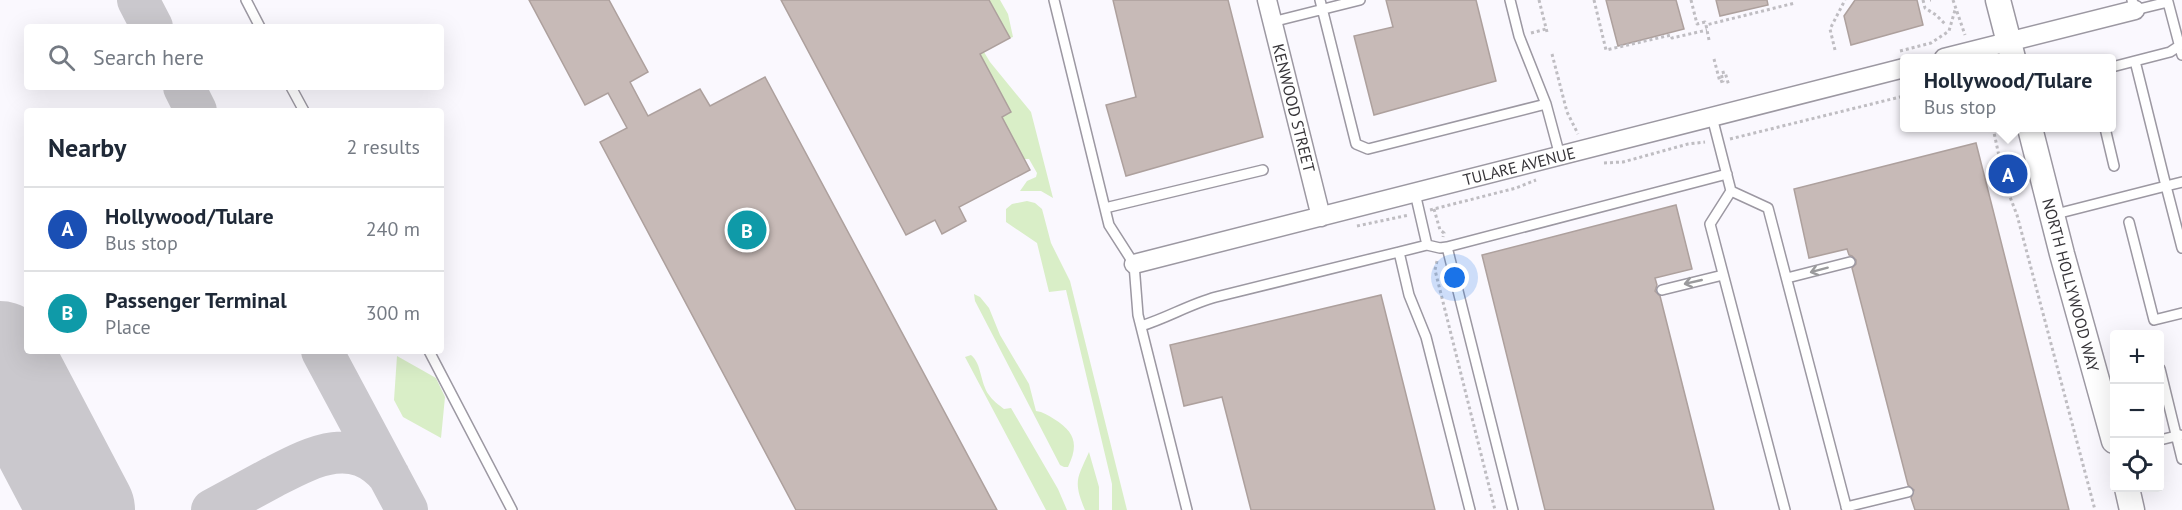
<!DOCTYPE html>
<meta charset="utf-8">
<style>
:root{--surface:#fff;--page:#f2f2f3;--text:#1f2937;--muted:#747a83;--line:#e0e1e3;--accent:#111827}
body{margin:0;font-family:"PT Sans",sans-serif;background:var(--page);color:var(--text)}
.controls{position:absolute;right:18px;bottom:18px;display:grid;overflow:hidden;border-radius:6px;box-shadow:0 6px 24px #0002}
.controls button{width:54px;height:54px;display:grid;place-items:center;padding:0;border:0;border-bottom:2px solid var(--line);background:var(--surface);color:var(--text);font:30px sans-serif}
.you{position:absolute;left:1455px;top:278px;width:21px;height:21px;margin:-15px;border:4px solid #fff;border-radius:50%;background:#1a73e8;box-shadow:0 0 0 9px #1a73e833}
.badge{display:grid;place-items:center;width:39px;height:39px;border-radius:50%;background:var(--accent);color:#fff;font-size:20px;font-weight:700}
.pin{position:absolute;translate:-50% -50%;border:3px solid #fff;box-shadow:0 2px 6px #0006}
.popup{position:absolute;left:1900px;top:54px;width:216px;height:78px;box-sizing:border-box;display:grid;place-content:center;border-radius:6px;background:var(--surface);filter:drop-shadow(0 2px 4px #0005);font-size:20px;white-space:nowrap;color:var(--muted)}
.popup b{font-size:22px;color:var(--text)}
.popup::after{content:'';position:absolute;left:50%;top:100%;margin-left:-12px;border:12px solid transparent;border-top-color:var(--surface)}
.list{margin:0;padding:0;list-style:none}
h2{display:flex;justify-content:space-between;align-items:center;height:78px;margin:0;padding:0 24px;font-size:26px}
h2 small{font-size:20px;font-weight:400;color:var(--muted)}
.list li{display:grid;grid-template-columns:39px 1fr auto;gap:18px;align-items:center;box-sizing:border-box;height:84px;padding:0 24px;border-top:2px solid var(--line)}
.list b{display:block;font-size:22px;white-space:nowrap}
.list p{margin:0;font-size:20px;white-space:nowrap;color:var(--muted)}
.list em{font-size:20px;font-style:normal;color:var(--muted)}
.icon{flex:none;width:33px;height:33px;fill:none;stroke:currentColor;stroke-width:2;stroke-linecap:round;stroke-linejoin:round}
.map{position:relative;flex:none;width:2182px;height:510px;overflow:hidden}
.search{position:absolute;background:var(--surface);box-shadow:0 6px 24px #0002;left:24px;top:24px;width:420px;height:66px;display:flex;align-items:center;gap:15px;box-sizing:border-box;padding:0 21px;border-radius:6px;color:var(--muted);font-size:22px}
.panel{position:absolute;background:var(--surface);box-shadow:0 6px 24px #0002;left:24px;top:108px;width:420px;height:246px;border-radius:6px}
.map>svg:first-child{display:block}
.green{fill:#d9eec7}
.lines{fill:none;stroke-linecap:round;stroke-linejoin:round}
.taxiway{stroke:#cac8cd;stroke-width:42}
.runway{stroke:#cac8cd;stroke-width:106}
.building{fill:#c7bab7;stroke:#ada09d;stroke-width:1.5}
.service-casing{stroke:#9c98a2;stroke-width:12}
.minor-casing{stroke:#9c98a2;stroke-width:21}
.secondary-casing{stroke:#9c98a2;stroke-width:27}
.path{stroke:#bfbdc2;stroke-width:3;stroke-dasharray:3 3;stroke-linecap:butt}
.service{stroke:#fff;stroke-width:9}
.minor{stroke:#fff;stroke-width:18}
.secondary{stroke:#fff;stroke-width:24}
.oneway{stroke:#9a9a9c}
.labels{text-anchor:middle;stroke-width:4.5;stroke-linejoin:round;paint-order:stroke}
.street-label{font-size:16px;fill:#363438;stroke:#fff}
</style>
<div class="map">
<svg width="2182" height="510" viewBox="0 0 2182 510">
<rect width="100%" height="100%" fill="#faf8fe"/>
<path class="green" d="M989,0h11l8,14 5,23 -3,1z
M984,52l6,10 41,50 22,86 -12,-7h-21l7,-10 9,-4 1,-4 -8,-14h-5l-22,-42 9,-5 -31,-58z
M1027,201l8,2 7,6 9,34 19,38 57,229h-15v-26l-46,-194 -17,2 -12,-49 -31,-21v-13l6,-5z
M974,294l6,3 9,11 11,27 29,49 7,27c7,1 12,4 18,8 21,13 25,25 14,48h-4l-4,-2 -85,-164z
M971,355c11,9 9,28 18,40 3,5 10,10 15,14l7,-1 47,81 9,21h-21l-81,-153z
M397,356l39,22 9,19 -4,41 -38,-21 -9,-17z
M1089,452l10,35v23h-14c-12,-29 -8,-31 4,-58z"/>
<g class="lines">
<path class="taxiway" d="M138,0l14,27
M184,87l12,24
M322,351l85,159
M63,474l34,36
M212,510c20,-11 41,-22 61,-33 39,-20 80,-43 116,-1"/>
<path class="runway" d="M0,354l82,156"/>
</g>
<path class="building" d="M529,0h80l39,72 -18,10 18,34 52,-27 10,17 55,-29 232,433h-201l-196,-368 27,-14 -19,-35 -23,12z
M781,0h208l21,38 -30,16 31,58 -9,5 28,53 -71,37 7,14 -24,13 -7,-14 -29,15z
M1113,0h115l35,137 -137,39 -20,-71 30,-8z
M1386,0h90l20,81 -122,34 -20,-79 39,-9z
M1606,0h70l8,29 -66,17z
M1716,0h51l1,5 -48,11z
M1855,0h62l6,25 -72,20 -7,-29z
M1976,143l93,367h-154l-4,-12 3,-8 -6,-5 -56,-217 4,-4v-4l-4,-4 -3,-1 -2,-6 -38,9 -15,-69z
M1676,205l16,64 -37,9 2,7 -2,6 5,5 54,214h-169l-63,-255z
M1381,295l54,215h-184l-29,-113 -38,9 -14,-61z"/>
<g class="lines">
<defs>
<path id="service" d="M246,0l14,27
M1054,0l55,225 25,39 4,51 49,195
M1320,0l36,144 12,5 178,-45
M1510,0l9,36 27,68 14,52
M2132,0l3,10 33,-8 14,53
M1272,22l88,-22
M2112,67l23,-6
M291,87l13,24
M1712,117l19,74 37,17 79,302
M2105,128l9,38
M2182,182l-16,4 16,62
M1731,191l-21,33 75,286
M1415,193l12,52 -28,7 10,43 17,42 44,173
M1105,208l158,-38
M2052,215l114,-29 -31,-125 35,-9 12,-8
M2129,222l25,98 28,-7
M1427,245l13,3 7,-1 66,263
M1447,247l280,-73
M1787,278l63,-16
M1662,290l61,-15
M1141,326c26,-8 49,-22 75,-29l183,-45
M429,351l83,159
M2160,369l22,90
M2160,440l20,-5
M1846,507l62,-15"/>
<path id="minor" d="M1267,0l54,217
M1944,58l191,-48
M1134,264l770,-196"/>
<path id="secondary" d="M1998,0l15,58
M2030,128l32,126 52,187
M2127,488l5,22"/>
</defs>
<use href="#service" class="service-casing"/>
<use href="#minor" class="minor-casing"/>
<use href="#secondary" class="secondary-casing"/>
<path class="path" d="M1539,0l8,32
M1594,0l12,50 65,-15 1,3 35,-8
M1691,0l6,24 8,-2 1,3
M1923,0l2,8 11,7 10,10
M1930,0h1
M1953,0l12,35
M1531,33l15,-4
M1709,40l-3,-15 89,-22
M1835,50l-5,-21 15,-29
M1900,51l31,-8 18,-12 6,-21
M1552,54l15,58 11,22
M1714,59l6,23 3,-1 -2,-8 4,-1 4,14
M1993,128l12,56 12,31 78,295
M1730,139l174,-43
M1604,163l19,-1 65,-18 17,-2
M1434,209l6,21 4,3 -1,4
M1430,210l86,-22 20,-8
M1357,226l52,-11
M1437,261l-2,9 60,240"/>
<use href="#service" class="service"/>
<use href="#minor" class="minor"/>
<use href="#secondary" class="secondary"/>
</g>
<defs><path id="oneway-shaft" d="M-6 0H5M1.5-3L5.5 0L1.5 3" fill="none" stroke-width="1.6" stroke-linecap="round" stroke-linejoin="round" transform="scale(1.5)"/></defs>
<g class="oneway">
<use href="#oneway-shaft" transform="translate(1819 270) rotate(165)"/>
<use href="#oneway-shaft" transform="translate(1693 282) rotate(167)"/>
</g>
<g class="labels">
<g class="street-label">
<text transform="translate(1294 108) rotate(76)" y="6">KENWOOD STREET</text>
<text transform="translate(1519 166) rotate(-14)" y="6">TULARE AVENUE</text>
<text transform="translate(2071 285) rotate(75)" y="6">NORTH HOLLYWOOD WAY</text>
</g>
</g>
</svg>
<div class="controls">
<button>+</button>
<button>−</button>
<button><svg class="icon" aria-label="locate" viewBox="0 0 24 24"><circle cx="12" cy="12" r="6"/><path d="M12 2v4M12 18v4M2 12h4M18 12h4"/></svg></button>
</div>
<div class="you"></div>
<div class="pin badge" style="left:2008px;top:174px;background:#1a4fb4">A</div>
<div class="popup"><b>Hollywood/Tulare</b>Bus stop</div>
<div class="pin badge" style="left:747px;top:230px;background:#0f9aa8">B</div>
<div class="search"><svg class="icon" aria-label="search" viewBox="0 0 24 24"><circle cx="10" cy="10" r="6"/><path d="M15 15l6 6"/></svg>Search here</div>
<section class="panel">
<h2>Nearby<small>2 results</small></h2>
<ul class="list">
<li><span class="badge" style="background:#1a4fb4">A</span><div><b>Hollywood/Tulare</b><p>Bus stop</p></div><em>240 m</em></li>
<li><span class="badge" style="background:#0f9aa8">B</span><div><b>Passenger Terminal</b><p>Place</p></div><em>300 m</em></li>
</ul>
</section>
</div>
